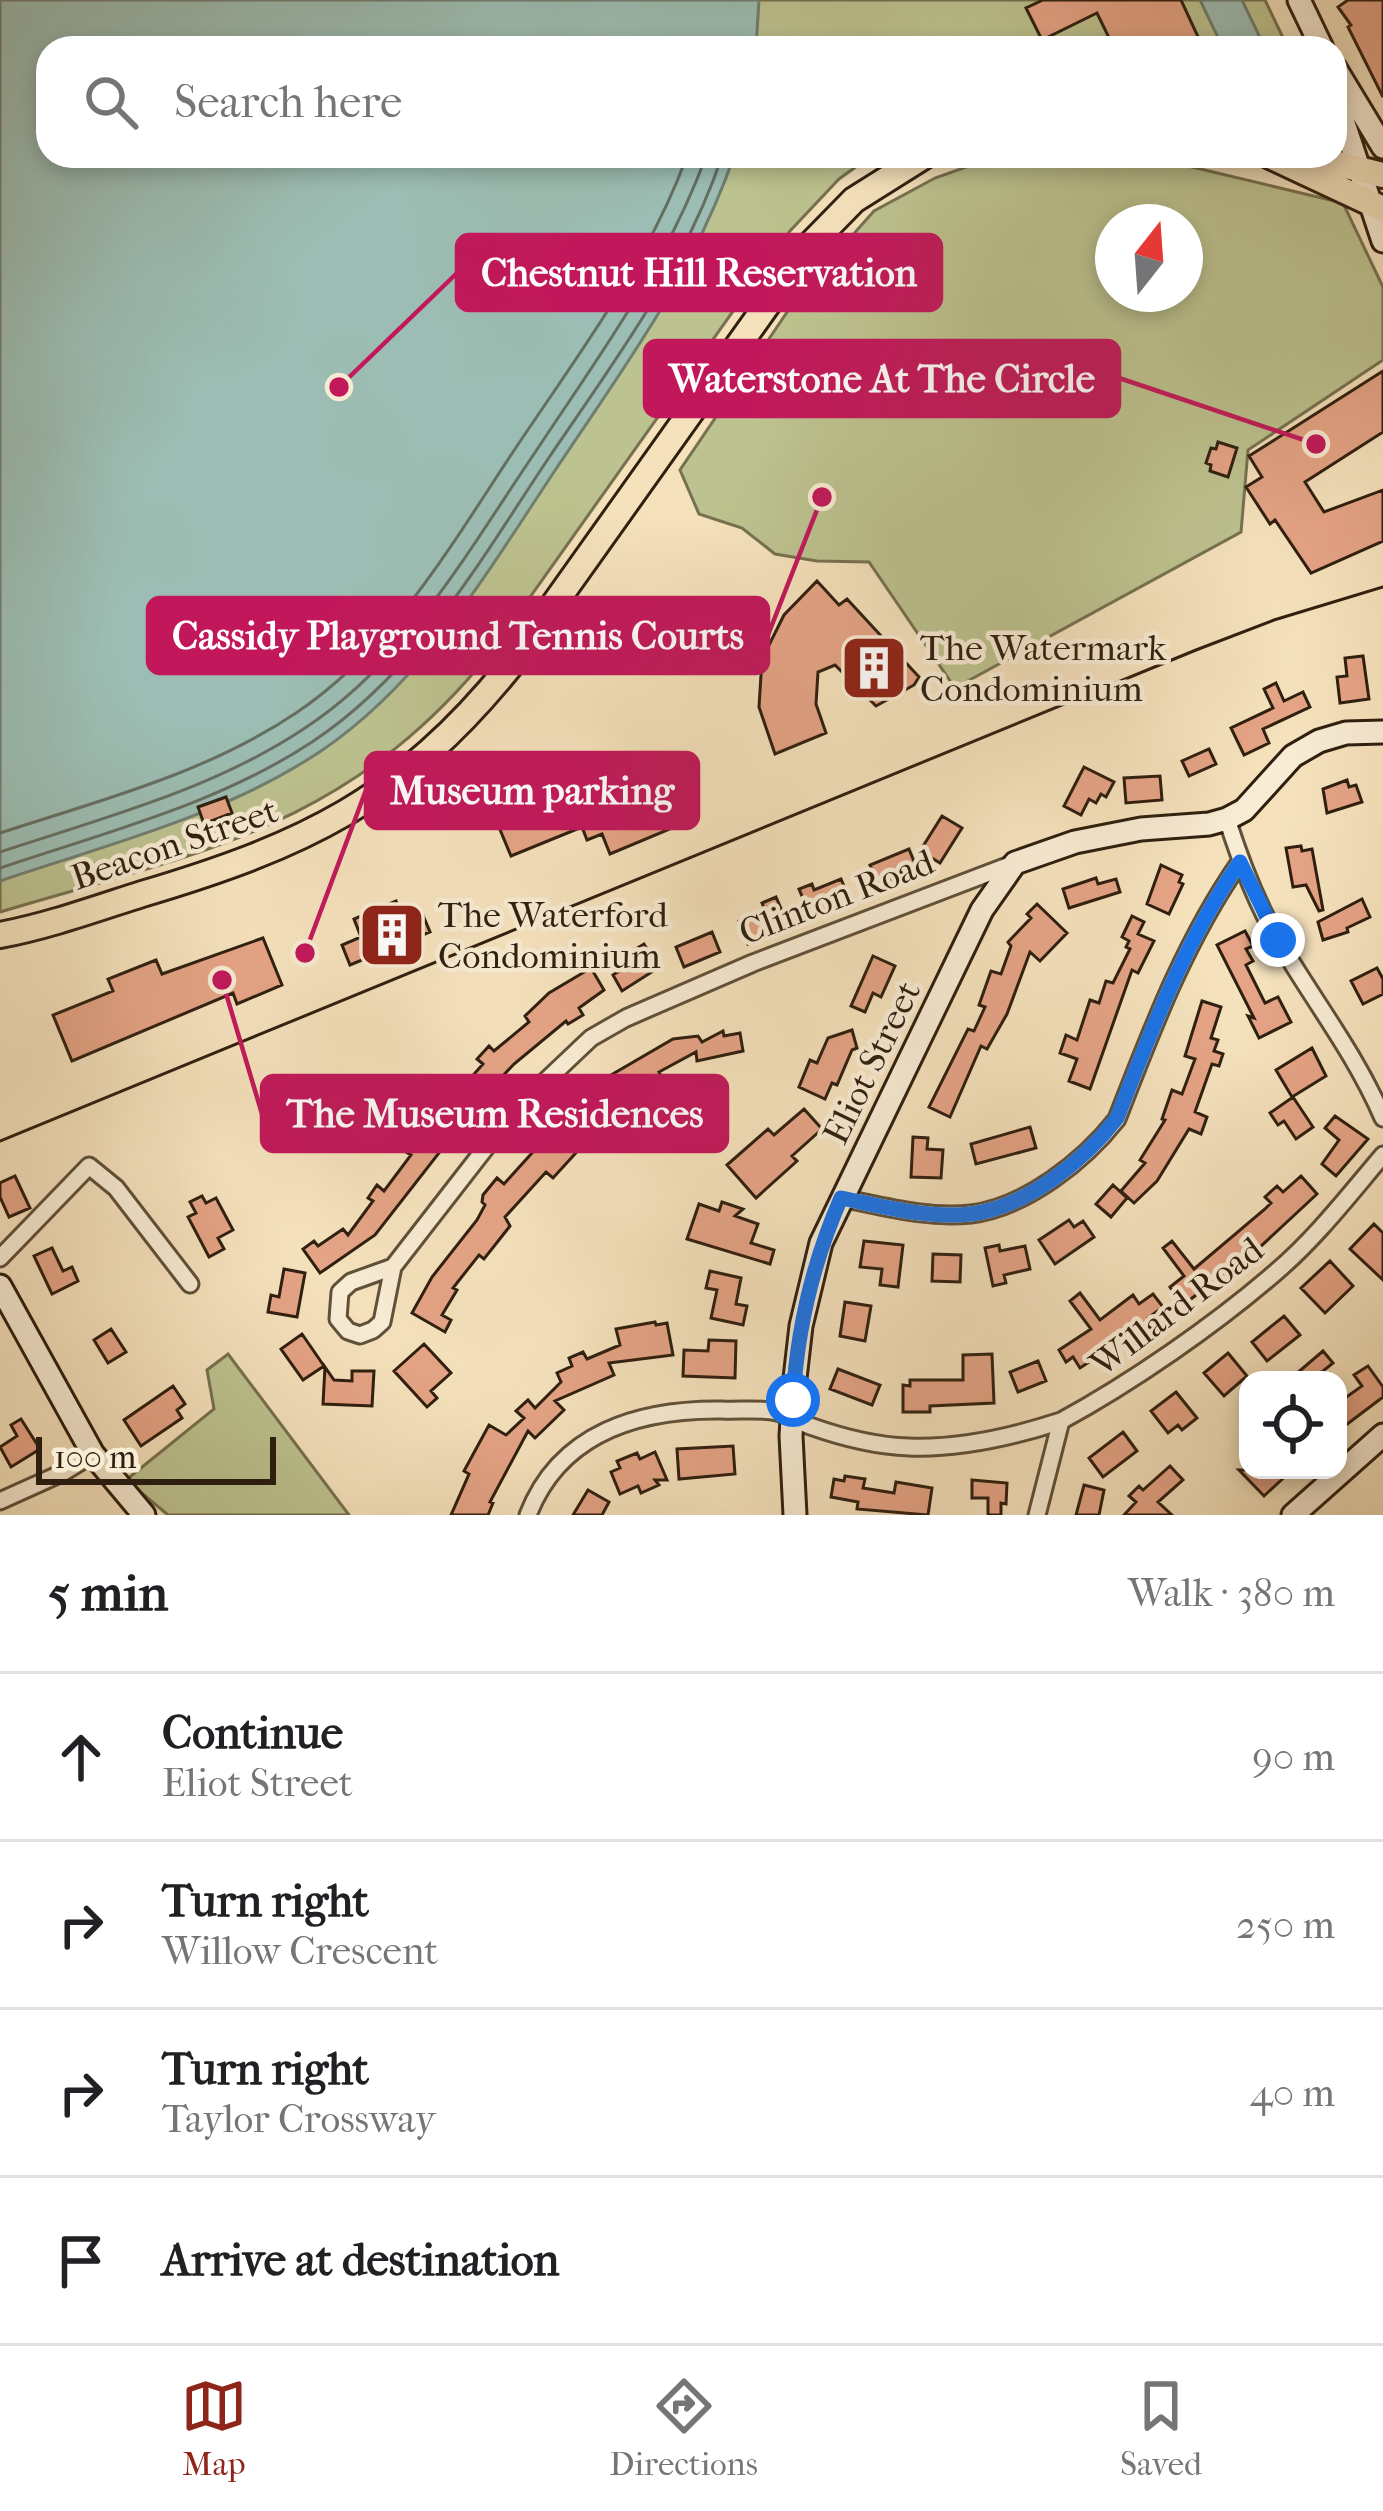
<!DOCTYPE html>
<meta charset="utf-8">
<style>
:root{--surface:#fff;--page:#f2f2f2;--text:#202124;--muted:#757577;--line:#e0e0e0;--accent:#8f2418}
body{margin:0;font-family:"IM FELL French Canon",serif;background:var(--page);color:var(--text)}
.controls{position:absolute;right:36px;bottom:36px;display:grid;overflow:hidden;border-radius:24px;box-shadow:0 6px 18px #0003}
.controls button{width:108px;height:108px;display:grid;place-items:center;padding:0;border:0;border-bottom:3px solid var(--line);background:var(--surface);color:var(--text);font:60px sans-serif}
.compass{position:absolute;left:1095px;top:204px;width:108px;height:108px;border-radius:50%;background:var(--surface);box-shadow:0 6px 18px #0003;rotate:17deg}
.scale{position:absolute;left:36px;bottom:30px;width:240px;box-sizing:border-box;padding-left:12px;border:6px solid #2f1f0f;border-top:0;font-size:33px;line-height:42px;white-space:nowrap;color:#2f1f0f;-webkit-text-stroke:9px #f8ecd4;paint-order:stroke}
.stop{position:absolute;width:36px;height:36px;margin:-27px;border:9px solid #1a73e8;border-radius:50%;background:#fff}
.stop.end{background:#1a73e8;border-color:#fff;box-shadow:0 3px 12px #0008}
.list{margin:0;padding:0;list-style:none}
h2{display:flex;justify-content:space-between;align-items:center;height:156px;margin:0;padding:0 48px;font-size:51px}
h2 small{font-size:39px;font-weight:400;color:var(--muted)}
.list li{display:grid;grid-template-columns:78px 1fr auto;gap:36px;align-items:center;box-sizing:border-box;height:168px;padding:0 48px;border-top:3px solid var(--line)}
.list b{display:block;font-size:45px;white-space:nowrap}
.list p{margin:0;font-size:39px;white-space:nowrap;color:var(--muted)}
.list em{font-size:39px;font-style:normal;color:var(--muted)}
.icon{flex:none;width:66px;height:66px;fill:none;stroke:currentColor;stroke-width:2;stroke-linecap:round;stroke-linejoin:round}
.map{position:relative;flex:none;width:1383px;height:1515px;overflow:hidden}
.search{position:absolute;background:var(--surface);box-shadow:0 6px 18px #0003;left:36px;right:36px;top:36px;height:132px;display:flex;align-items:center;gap:30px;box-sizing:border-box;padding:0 42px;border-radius:36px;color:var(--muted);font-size:45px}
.sheet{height:828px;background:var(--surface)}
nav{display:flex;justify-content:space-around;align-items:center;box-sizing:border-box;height:168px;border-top:3px solid var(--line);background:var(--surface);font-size:33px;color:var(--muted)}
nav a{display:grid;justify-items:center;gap:6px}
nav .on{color:var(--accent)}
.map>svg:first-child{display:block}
.green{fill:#bdc390;stroke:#767150;stroke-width:3;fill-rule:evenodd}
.water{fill:#9cbdb3;stroke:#707e71;stroke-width:3}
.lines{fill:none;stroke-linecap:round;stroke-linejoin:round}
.shore{stroke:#666e61;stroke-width:3}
.building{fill:#e5a486;stroke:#2f1f0f;stroke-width:3}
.street-casing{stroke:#60503a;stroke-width:21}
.secondary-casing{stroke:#2f1f0f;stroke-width:27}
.primary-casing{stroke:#2f1f0f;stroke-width:30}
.street{stroke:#f8ecd4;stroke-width:15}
.secondary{stroke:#f8ecd4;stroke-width:21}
.primary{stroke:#f5e2bd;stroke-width:24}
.tram{stroke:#2f1f0f;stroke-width:3}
.route{stroke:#1a73e8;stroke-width:15}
.labels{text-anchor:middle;stroke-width:9;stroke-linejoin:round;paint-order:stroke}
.poi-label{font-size:36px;fill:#2f1f0f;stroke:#f8ecd4;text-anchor:start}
.street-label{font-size:36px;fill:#2f1f0f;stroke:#f8ecd4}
.leader{fill:none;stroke:#c2185b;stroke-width:4.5}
.callout-dot{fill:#c2185b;stroke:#f8ecd4;stroke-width:4.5}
.callout{fill:#c2185b;stroke:#c2185b;stroke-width:4.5}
.callout-label{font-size:39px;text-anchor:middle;font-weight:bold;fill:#fff}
</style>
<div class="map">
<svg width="1383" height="1515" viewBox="0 0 1383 1515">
<rect width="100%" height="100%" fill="#f5e2bd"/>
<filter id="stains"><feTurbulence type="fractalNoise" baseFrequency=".00167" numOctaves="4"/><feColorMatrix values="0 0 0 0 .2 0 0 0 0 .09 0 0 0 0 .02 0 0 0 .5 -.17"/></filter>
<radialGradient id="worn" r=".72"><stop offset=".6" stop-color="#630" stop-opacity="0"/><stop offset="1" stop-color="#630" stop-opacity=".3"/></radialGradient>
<path class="green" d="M0,0h1265l23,48h-1240v108h823l-32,23 -49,52 -299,421c-140,174 -289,200 -491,260z
M997,156h149l197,47 40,84v73l-135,90 -7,82 -286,156 -86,-126 -52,-1 -42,-7 -33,-26 -43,-14 -19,-44 116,-171 78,-88 61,-33zM1113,222h72v72h-72z
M228,1354l121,161h-181l-42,-35 88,-71 -7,-39z"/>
<path class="water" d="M0,0h759l-3,48h-708v108h686c-42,121 -110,211 -180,316 -68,102 -130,209 -233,279 -97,65 -212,93 -321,130z
M1200,0h42l23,48h-42z"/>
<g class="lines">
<path class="shore" d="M0,833c101,-33 207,-60 296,-120 100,-67 159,-175 225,-273 62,-92 128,-180 166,-284
M0,852c103,-34 211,-62 302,-122 104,-67 164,-176 232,-276 64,-97 132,-188 172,-298
M0,868c106,-36 218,-64 312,-126 106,-70 169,-183 238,-286 65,-96 135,-189 172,-300"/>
</g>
<path class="building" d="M1043,0h138l19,41 -14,7h-72l-17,-35 -55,27 -16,-32z
M1348,0h35v97l-35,-70 3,-2 -13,-18z
M1383,371v61l-78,50 19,30 59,-22v51l-72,32 -36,-53 -5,4 -24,-37 16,-10 -13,-21z
M1218,442l19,6 -9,29 -18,-6 1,-6 -5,-2 5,-15 5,1z
M817,581l22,24 8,-6 72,78 -5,8 -38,21 -41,-41 -17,7 -2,32 10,29 -51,21 -16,-47 3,-48 22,-44z
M1363,656l6,43 -29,4 -3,-26 10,-1 -2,-18z
M1276,683l8,18 19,-9 7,15 -47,22 6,14 -25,12 -13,-27 42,-20 -9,-19z
M1209,749l7,15 -27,12 -7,-15z
M650,761l27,65 -67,28 -8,-20 -15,6 -5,-13 -71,29 -20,-48 29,-12 -4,-8 45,-19 4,9 25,-11 6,16z
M1084,767l30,15 -8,15 -5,-3 -5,9 -7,-4 -8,16 -17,-9z
M1160,776l2,24 -36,3 -2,-25z
M1347,780l2,7 7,-2 6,17 -35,11 -4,-24z
M226,797l6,16 -28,11 -6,-17z
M942,816l20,12 -22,35 -20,-12z
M1301,846l1,5 10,-2 11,61 -4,1 -13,-26 -13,2 -7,-39z
M909,849l8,20 -39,16 -8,-20z
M1161,865l21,10 -3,7 4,2 -14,30 -22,-10z
M1096,878l2,6 18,-5 4,13 -51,16 -6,-19z
M841,879l8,19 -39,17 -11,-26 13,-5 2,6z
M776,897l13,30 -41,17 -9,-23 26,-11 -3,-7z
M1362,899l8,18 -23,11 1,4 -25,8 -5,-18z
M396,901l8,19 18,-7 8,19 -80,33 -8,-20 19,-8 -7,-18z
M1037,904l30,29 -27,28 -10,-9 -23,62 -20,35 -6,-3 -31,71 -21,-10 39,-78 6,2 11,-24 -6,-2 12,-34 10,3 10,-28 -3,-4 23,-24 -4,-4z
M1132,916l12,6 -6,12 16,7 -16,32 -6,-3 -42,119 -21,-8 8,-22 -17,-6 6,-18 11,5 13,-40 9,3 7,-22 7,2 17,-34 -4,-2 3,-6 -7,-4z
M1245,931l8,15 -7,3 7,12 -7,4 19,38 13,-6 13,25 -32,16 -11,-22 6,2 -37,-73z
M712,932l8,20 -36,15 -8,-20z
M263,938l19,47 -45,19 -4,-11 -161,68 -19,-46 60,-24 -5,-12 48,-19 6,14z
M644,944l14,24 -36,23 -9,-16 21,-13 -5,-9z
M873,956l22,10 -14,31 -8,-4 -8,19 -14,-6z
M591,968l13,22 -25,18 4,7 -15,9 -2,-3 -52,43 -33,35 -106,136 -55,38 -17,-24 11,-8 4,5 25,-17 5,6 25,-34 -5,-3 9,-13 7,6 27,-36 -5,-3 42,-56 4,3 31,-35 -6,-5 12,-13 5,5 35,-29 -4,-6 24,-23z
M1377,968l6,11v15l-20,10 -12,-23z
M1202,1001l19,6 -10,31 7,2 -4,11 9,3 -4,12 -7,-2 -17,48 12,5 -6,17 -12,-5 -32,52 -23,22 -13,-12 24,-28 -5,-3 25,-40 -3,-1 10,-29 10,4 13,-35 -10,-3z
M852,1030l5,18 -5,2 -15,35 -5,-2 -7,16 -26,-12 11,-27 7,3 11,-25z
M723,1031l1,5 16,-3 3,18 -46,10 -1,-9 -37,20 4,7 -36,26 -5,-9 -10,7 -13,-21 74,-43 25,-3 4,6z
M1312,1048l14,28 -34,21 -16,-27z
M1293,1097l20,30 -17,12 -12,-18 -6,4 -8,-12z
M579,1101l16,17 -19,18 8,8 -31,34 -7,-6 -41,45 5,9 -26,33 -5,-4 -26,33 4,2 -15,25 9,5 -6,12 -33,-19 20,-36 45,-57 8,-15 -3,-3 1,-7 14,-17 7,6z
M804,1109l18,20 -30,27 5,5 -41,37 -29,-33 41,-36 6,6z
M1335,1116l33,23 -32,37 -14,-12 17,-24 -14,-12z
M1030,1127l6,21 -60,16 -5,-20z
M913,1137l15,1 -1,11 16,1 -2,28 -30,-1z
M15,1176l15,32 -21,9 -9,-20v-14z
M1301,1176l16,18 -86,80 -2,-4 -46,35 -13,-18 14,-11 -21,-28 9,-7 22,28 71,-60 6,-6 -6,-6 12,-11 6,6z
M1113,1185l14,13 -16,19 -15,-13z
M202,1196l4,7 10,-5 17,32 -15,8 6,11 -15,8 -21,-40 8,-4 -6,-11z
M722,1202l21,7 -8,7 23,8 -7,19 23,7 -4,14 -83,-25 12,-35 20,7z
M1069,1220l5,7 9,-6 11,16 -39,27 -16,-24z
M1374,1224l9,9v47l-33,-31z
M864,1241l39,4 -5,42 -18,-2 2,-16 -22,-2z
M999,1245l1,6 25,-5 5,23 -26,6 2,8 -13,3 -8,-38z
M52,1248l11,23 9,-4 6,14 -26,13 -18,-38z
M933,1254l28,1 -1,27 -28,-1z
M1330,1261l23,25 -28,27 -24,-25z
M284,1269l21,4 -8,44 -29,-5 3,-17 8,2z
M710,1271l31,7 -5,26 11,2 -4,19 -32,-7 6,-28 -11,-2z
M1080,1293l20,27 33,-25 6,9 14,-10 10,13 -15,11 4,5 -31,24 -3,-4 -38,25 -7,-11 -7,5 -7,-12 32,-21 -21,-28z
M845,1302l26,4 -6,35 -25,-5z
M1284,1316l16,19 -33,26 -15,-19z
M655,1322l1,3 11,-2 6,32 -64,8 5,12 -59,26 9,9 -29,28 -7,-7 -38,71 3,1 -5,12h-37l18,-41 -5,-3 25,-46 17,10 18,-17 -8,-7 12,-11 7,8 26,-26 -4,-9 15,-7 -3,-8 14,-6 4,7 33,-14 -4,-16z
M111,1329l15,23 -18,11 -14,-23z
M302,1334l22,32 -21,14 -22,-31z
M709,1340l27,1 -1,37 -52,-2 1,-26 24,1z
M424,1344l27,29 -20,18 6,7 -10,9 -33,-36z
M1323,1351l10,12 -21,17h-23z
M1228,1353l19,23 -23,20 -20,-23z
M992,1354l2,49 -64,3v6h-27v-27l7,1v-6h53v-25z
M1038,1361l8,20 -28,11 -8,-20z
M1368,1366l15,21v10l-45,34v-28l24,-17 -8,-11z
M325,1367l9,13 18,1v-10h22l-2,35 -49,-2z
M838,1369l42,16 -8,20 -42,-16z
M173,1386l12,18 -8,6 5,8 -41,28 -17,-26z
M1176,1392l21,26 -15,12 -4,-5 -10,8 -17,-22z
M21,1419l19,30 -29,18 -11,-20 17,-11 -6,-11z
M1123,1432l14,19 -34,26 -14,-19z
M733,1446l2,28 -56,5 -2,-30z
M655,1452l12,28h-12l4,5 -18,8 -3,-7 -18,8 -9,-22 9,-4 -3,-7 20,-8 3,6z
M1170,1466l13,14 -25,22 14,13h-48l12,-13 -7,-6 10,-10 4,4z
M1239,1470h53l-28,26z
M845,1476l20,3 -2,9 31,5 2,-11 36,6 -4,27 -71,-6 1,-7 -27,-5 3,-18 10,2z
M972,1480l35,3 -1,21 -5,-1v12h-13v-17h-16z
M1084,1485l20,5 -5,25h-23z
M588,1490l21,12 -7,13h-29z"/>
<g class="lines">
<defs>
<path id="street" d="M1227,819c13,41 29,83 51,121 35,60 77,113 105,178
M841,1198c41,8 87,21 130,16 55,-7 113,-53 146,-95 35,-90 68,-178 123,-257
M0,1258l89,-92 27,22 74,96
M393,1267l-42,15 -11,10 -2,27 10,12 12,4 13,-5 9,-8 11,-55 122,-157 76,-72 35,-20 127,-55 262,-100
M0,1501l62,-28 31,-19
M528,1515c32,-83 112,-106 194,-105 17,1 38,-2 55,2 12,3 22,10 33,14 31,11 66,20 99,21 52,2 103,-10 152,-26
M1037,1515l24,-94c70,-38 154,-96 215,-149 40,-34 73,-77 107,-117"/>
<path id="secondary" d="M1299,0l23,48
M1335,68l48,79
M1335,96l48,145
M0,1286l93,168 51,61
M795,1515l-4,-79 3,-49 7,-61 20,-83 161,-333 33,-47 60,-21 66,-13 68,-5 18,-5 17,-9 49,-54 26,-15 27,-8 37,-1
M1293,1515l90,-80"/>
<path id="primary" d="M1270,156l113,53
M1306,156l77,19
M0,935c48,-9 95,-26 142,-41 161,-48 259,-93 368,-228l299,-420 45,-46 70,-44"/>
</defs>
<use href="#street" class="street-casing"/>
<use href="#secondary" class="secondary-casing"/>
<use href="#primary" class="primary-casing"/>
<use href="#street" class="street"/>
<use href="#secondary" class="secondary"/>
<use href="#primary" class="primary"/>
<path class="tram" d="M0,1141l1196,-491 78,-30 109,-33"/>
</g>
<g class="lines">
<path class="route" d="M793,1400c4,-70 20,-138 48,-202 41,8 87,21 130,16 55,-7 113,-53 146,-96 35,-89 68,-177 123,-256l38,78"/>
</g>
<defs>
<symbol id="building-square" viewBox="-11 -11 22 22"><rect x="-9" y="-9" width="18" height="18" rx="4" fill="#8f2418" stroke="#f8ecd4"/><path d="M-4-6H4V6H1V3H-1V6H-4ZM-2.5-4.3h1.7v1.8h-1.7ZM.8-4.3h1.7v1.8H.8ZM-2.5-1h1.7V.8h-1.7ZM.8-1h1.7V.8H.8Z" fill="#fff"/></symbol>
</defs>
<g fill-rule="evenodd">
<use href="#building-square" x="836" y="630" width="76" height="76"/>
<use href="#building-square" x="354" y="897" width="76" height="76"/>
</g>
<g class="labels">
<g class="poi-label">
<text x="920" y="660">The Watermark<tspan x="920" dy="41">Condominium</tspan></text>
<text x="438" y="927">The Waterford<tspan x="438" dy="41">Condominium</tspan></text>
</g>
<g class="street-label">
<text transform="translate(174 843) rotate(-19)" y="13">Beacon Street</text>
<text transform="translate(836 896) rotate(-21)" y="13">Clinton Road</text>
<text transform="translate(871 1062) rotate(-64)" y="13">Eliot Street</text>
<text transform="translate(1176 1306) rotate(-37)" y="13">Willard Road</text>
</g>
</g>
<path class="leader" d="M339 387L457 273M1316 444L1119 378M822 497L768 635M305 953L366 790M222 980L262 1114"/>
<g class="callout-dot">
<circle cx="339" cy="387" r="12"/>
<circle cx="1316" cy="444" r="12"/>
<circle cx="822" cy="497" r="12"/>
<circle cx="305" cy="953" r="12"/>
<circle cx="222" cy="980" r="12"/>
</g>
<g class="callout">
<rect x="457" y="235" width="484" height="75" rx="12"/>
<rect x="645" y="341" width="474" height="75" rx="12"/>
<rect x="148" y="598" width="620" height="75" rx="12"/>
<rect x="366" y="753" width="332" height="75" rx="12"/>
<rect x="262" y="1076" width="465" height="75" rx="12"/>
</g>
<g class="callout-label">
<text x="699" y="286">Chestnut Hill Reservation</text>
<text x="882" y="392">Waterstone At The Circle</text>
<text x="458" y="649">Cassidy Playground Tennis Courts</text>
<text x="532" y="804">Museum parking</text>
<text x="495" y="1127">The Museum Residences</text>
</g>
<rect width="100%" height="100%" filter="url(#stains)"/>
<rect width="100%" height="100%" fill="url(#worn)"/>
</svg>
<div class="controls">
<button><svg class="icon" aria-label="locate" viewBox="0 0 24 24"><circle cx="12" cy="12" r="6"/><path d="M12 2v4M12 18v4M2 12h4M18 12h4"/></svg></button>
</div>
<svg class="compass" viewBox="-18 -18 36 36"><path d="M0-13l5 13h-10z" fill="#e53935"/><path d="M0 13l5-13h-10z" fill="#757577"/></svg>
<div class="scale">100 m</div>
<div class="stop" style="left:793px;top:1400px"></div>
<div class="stop end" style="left:1278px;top:940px"></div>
<div class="search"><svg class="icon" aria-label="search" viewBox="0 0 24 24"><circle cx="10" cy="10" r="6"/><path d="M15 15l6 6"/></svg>Search here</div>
</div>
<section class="sheet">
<h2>5 min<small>Walk · 380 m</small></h2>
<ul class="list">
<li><svg class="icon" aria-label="ahead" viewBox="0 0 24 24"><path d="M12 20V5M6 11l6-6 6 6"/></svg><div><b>Continue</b><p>Eliot Street</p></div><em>90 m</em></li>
<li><svg class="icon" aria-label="right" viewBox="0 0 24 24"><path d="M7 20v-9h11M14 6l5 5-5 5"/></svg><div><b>Turn right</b><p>Willow Crescent</p></div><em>250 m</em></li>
<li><svg class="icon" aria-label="right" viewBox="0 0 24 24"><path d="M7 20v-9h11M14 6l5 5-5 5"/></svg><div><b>Turn right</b><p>Taylor Crossway</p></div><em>40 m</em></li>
<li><svg class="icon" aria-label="arrive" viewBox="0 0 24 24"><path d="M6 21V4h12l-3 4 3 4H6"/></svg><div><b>Arrive at destination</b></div></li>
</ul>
</section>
<nav>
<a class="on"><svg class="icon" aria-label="map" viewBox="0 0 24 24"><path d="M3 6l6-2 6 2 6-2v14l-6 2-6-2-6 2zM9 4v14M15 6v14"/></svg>Map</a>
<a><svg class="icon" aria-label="directions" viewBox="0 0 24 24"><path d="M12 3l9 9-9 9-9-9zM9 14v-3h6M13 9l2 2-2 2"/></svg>Directions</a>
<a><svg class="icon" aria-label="saved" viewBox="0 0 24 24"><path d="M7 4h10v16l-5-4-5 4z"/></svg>Saved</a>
</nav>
